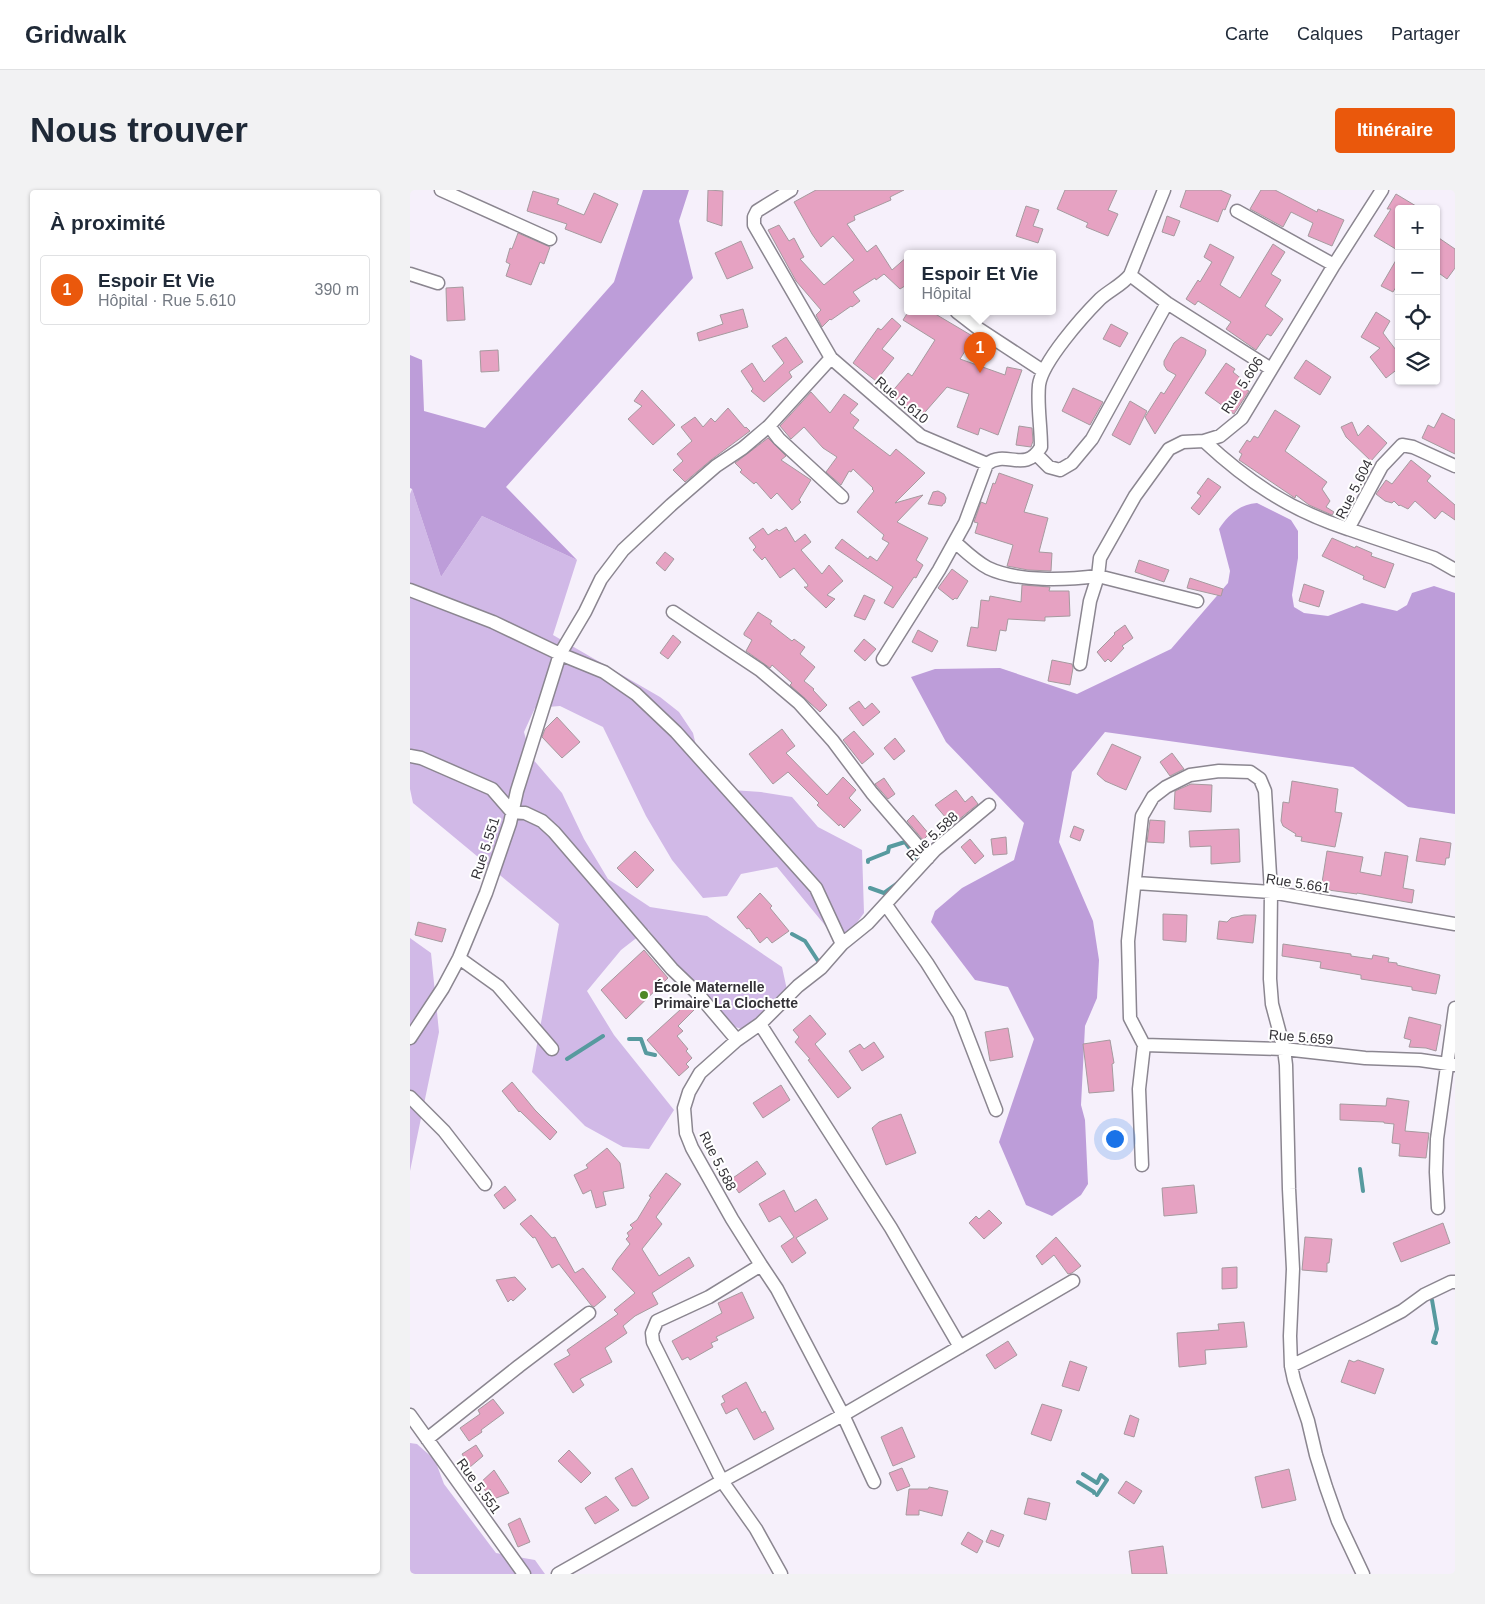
<!DOCTYPE html>
<html lang="fr">
<meta charset="utf-8">
<style>
:root{--surface:#fff;--page:#f2f2f3;--text:#1f2937;--muted:#747a83;--line:#e0e1e3;--accent:#ea580c}
body{margin:0;font-family:Arial,sans-serif;background:var(--page);color:var(--text)}
.controls{position:absolute;right:15px;top:15px;display:grid;overflow:hidden;border-radius:5px;box-shadow:0 1px 4px #0004}
.controls button{width:45px;height:45px;display:grid;place-items:center;padding:0;border:0;border-bottom:1px solid var(--line);background:var(--surface);color:var(--text);font:25px sans-serif}
.you{position:absolute;left:704px;top:948px;width:18px;height:18px;margin:-12px;border:4px solid #fff;border-radius:50%;background:#1a73e8;box-shadow:0 0 0 8px #1a73e833}
.badge{display:grid;place-items:center;width:32px;height:32px;border-radius:50%;background:var(--accent);color:#fff;font-size:16px;font-weight:700}
.pin{position:absolute;translate:-50% -41px;filter:drop-shadow(0 1px 2px #0008)}
.pin::after{content:'';position:absolute;top:26px;width:18px;height:15px;background:inherit;clip-path:polygon(0 0,100% 0,50% 100%)}
.popup{position:absolute;left:494px;top:60px;width:152px;height:65px;box-sizing:border-box;display:grid;place-content:center;border-radius:5px;background:var(--surface);filter:drop-shadow(0 1px 4px #0005);font-size:16px;white-space:nowrap;color:var(--muted)}
.popup b{font-size:19px;color:var(--text)}
.popup::after{content:'';position:absolute;left:50%;top:100%;margin-left:-10px;border:10px solid transparent;border-top-color:var(--surface)}
.list{margin:0;padding:0;list-style:none}
h2{display:flex;justify-content:space-between;align-items:center;height:65px;margin:0;padding:0 20px;font-size:21px}
h2 small{font-size:16px;font-weight:400;color:var(--muted)}
.list li{display:grid;grid-template-columns:32px 1fr auto;gap:15px;align-items:center;box-sizing:border-box;height:70px;margin:0 10px 10px;padding:0 10px;border:1px solid var(--line);border-radius:5px}
.list b{display:block;font-size:19px;white-space:nowrap}
.list p{margin:0;font-size:16px;white-space:nowrap;color:var(--muted)}
.list em{font-size:16px;font-style:normal;color:var(--muted)}
.icon{flex:none;width:28px;height:28px;fill:none;stroke:currentColor;stroke-width:2;stroke-linecap:round;stroke-linejoin:round}
.map{position:relative;flex:none;width:1045px;height:1384px;overflow:hidden;border-radius:5px}
header{display:flex;align-items:center;gap:30px;box-sizing:border-box;height:70px;padding:0 25px;background:var(--surface);border-bottom:1px solid var(--line)}
header strong{font-size:24px}
nav{display:flex;gap:28px;margin-inline-start:auto;font-size:18px}
.intro{display:flex;align-items:center;justify-content:space-between;box-sizing:border-box;height:120px;padding:0 30px}
h1{margin:0;font-size:35px}
.button{padding:12px 22px;border-radius:5px;background:var(--accent);color:#fff;font-size:18px;font-weight:700}
main{display:flex;gap:30px;padding:0 30px}
aside{flex:1;background:var(--surface);border-radius:5px;box-shadow:0 1px 4px #0004}
.map>svg:first-child{display:block}
.green{fill:#d1b9e7}
.forest{fill:#bd9dd9}
.lines{fill:none;stroke-linecap:round;stroke-linejoin:round}
.stream{stroke:#579a9f;stroke-width:4}
.building{fill:#e6a2c2;stroke:#a69a9f}
.minor-casing{stroke:#8b8690;stroke-width:15}
.minor{stroke:#fff;stroke-width:12}
.poi-dot{fill:#4e8825;stroke:#fff;stroke-width:2}
.labels{text-anchor:middle;stroke-width:4;stroke-linejoin:round;paint-order:stroke}
.street-label{font-size:14px;fill:#343237;stroke:#fff}
.poi-label{font-size:14px;font-weight:bold;fill:#343237;stroke:#fff;text-anchor:start}
</style>
<header>
<strong>Gridwalk</strong>
<nav><a>Carte</a><a>Calques</a><a>Partager</a></nav>
</header>
<div class="intro"><h1>Nous trouver</h1><a class="button">Itinéraire</a></div>
<main>
<aside>
<h2>À proximité<small></small></h2>
<ul class="list">
<li><span class="badge">1</span><div><b>Espoir Et Vie</b><p>Hôpital · Rue 5.610</p></div><em>390 m</em></li>
</ul>
</aside>
<div class="map">
<svg width="1045" height="1384" viewBox="0 0 1045 1384">
<rect width="100%" height="100%" fill="#f6f0fb"/>
<path class="green" d="M2,299l29,88 41,-61 95,44 -24,75 107,62 19,15 14,21 6,25 33,32 29,2 31,5 26,30 44,23 2,63 -14,19 -17,3 -56,-68 -36,7 -14,22 -24,2 -31,-38 -26,-44 -43,-89 -43,-21 -25,2 -11,24 7,25 31,36 22,46 24,40 42,28 57,9 75,51 5,23 -42,40 -26,-8 -27,-31 -44,-62 -27,21 -34,41 27,44 60,75 -25,39 -26,-2 -38,-21 -53,-54 27,-148 -146,-121 -3,-14v-295z
M0,748l21,15 8,79 -29,139z
M0,1253l7,1 18,16 9,24 52,69 39,7 10,14h-135z"/>
<path class="forest" d="M233,0h46l-10,31 14,57 -187,209 71,73 -95,-44 -41,61 -29,-88 -2,-1v-133l12,5 2,51 61,17 129,-146z
M847,313l34,17 7,11v27l-6,37 2,12 10,6 24,3 34,-13 35,8 10,-6 5,-12 22,-7 21,7v221l-47,-7 -55,-40 -248,-35 -33,40 -13,70 34,79 6,39 -2,38 -12,28 -4,79 4,15 3,64 -7,11 -29,21 -26,-11 -27,-63 35,-103 -26,-52 -33,-7 -44,-58 4,-11 27,-23 52,-28 10,-37 -78,-81 -35,-65 24,-8 65,-1 77,26 94,-45 57,-66 2,-12 -11,-42c9,-14 21,-25 38,-26z"/>
<g class="lines">
<path class="stream" d="M458,672v-2l20,-8 1,-5 16,-5 8,11 3,14
M460,698l14,5 14,-10
M382,744l13,7 15,23
M219,849h12l5,14 9,2
M157,869l36,-23
M950,979l3,22
M1022,1110l5,29 -4,13 3,1
M673,1284l14,9 4,-8 6,5 -10,15
M668,1292l16,10v1"/>
</g>
<path class="building" d="M298,0l15,1 -1,35 -15,-5z
M406,0h88l-14,7 1,3 -37,16 1,4 -8,4 20,28 9,-7 16,25 16,-14v28l-8,5 -16,-15 -8,6 -1,-2 -22,14 7,9 -8,6 -1,-1 -20,14 -1,-1 -8,8 -6,-12 5,-5 -25,-29 -28,-51 11,-5 10,16 5,-3 10,19 -4,2 24,26 30,-25 -21,-24 -12,11 -9,-13 -18,-32z
M655,0h52l-9,20 10,4 -10,22 -22,-9 2,-4 -31,-14z
M776,0h34l11,5 -6,15 -2,-1 -5,13 -38,-15z
M851,0h14l42,22 1,-3 26,11 -12,26 -24,-10 5,-13 -22,-11 -8,15 -33,-18z
M123,1l26,8 -2,5 27,11 10,-22 24,11 -17,39 -36,-14 2,-5 -40,-13z
M986,4l25,15h-22v42l-25,-15 17,-27h-4z
M616,16l13,4 -6,16 10,3 -5,14 -22,-7z
M757,26l13,5 -6,15 -12,-4z
M108,43l32,14 -6,17 -4,-2 -9,23 -25,-9 4,-12 -4,-2 4,-14 2,1z
M1026,46l19,13v19l-8,11 -11,-8z
M331,51l12,27 -26,11 -12,-26z
M800,54l24,13 -14,28 20,13 33,-54 12,8 -14,22 10,6 -16,26 18,13 -12,17 -4,-2 -11,16 -30,-21 5,-7 -33,-21 -3,4 -9,-6 12,-19 2,2 12,-20 -8,-5z
M989,65v27l-6,10 -12,-6z
M53,97l2,33 -18,1 -1,-33z
M333,119l5,18 -49,14 -2,-8 26,-9 -3,-9z
M498,122h24l42,25 -14,22 45,16 2,-8 15,3 -24,65 -18,-7 -2,7 -21,-8 12,-33 -22,-7 -28,32 -29,-25 18,-21 4,3 23,-36 -32,-20z
M966,122l14,9 -7,12 16,21v14l-13,10 -16,-21 10,-9 -19,-11z
M482,128l9,8 -19,23 12,9 -18,23 -23,-18 25,-35 3,2z
M701,134l17,9 -8,14 -17,-8z
M376,147l17,25 -14,10 3,5 -28,25 -13,-11 2,-2 -12,-18 11,-8 12,19 20,-19 -12,-17z
M771,147l3,1 22,12 -1,5 -50,79 -10,-17 16,-25 3,2 12,-19 -9,-5 -3,-5v-4l10,-18z
M88,160l1,21 -18,1 -1,-21z
M896,170l25,17 -11,18 -26,-17z
M816,173l9,6 -2,3 10,8 -4,6 10,5 -15,23 -12,-7 1,-1 -18,-13z
M663,198l30,14 -13,23 -28,-14z
M232,200l33,35 -22,20 -25,-26 14,-13 -8,-5z
M401,202l19,21 14,-19 14,10 -8,9 9,7 -6,8 37,28 6,-7 29,24 -30,30 28,-8 -26,27 31,16 -12,22 7,5 -7,13 -2,-1 -21,31 -9,-5 9,-16 -58,-39 7,-9 26,20 2,-3 7,5 12,-18 -7,-4 2,-4 -27,-23 17,-21 -2,-2 1,-1 -20,-19 -2,3 -2,-1 -8,14 -15,-13 11,-15 -14,-9 -19,-21 -13,12 -11,-13z
M720,211l17,10 -17,34 -18,-10z
M318,218l17,20 1,-1 4,4 -39,29 -26,22 -12,-12 10,-9 -6,-7 15,-13 -11,-14 14,-10 8,10 8,-9 4,4z
M865,220l25,16 -15,25 42,31 -5,7 8,12 -4,6 8,5 -2,3 -23,-10 -13,-10 -1,3 -3,-2 -53,-36 3,-6 -3,-2 8,-12 3,2 4,-6 4,2z
M1032,223l13,7v34l-33,-16 6,-13 6,3z
M942,232l6,14 10,-11 19,18 -16,18 -25,-24 -5,-10z
M609,236l13,2 1,13 -2,6 -15,-2z
M358,248l18,18 -5,4 30,20 -12,20 2,2 -9,8 -15,-17 -6,6 -15,-17 -2,2 -14,-12 2,-2 -7,-7z
M1001,270l20,16 -4,5 28,24v15l-13,-9 -7,8 -20,-18 -7,8 -8,-4 -1,1 -5,-5 -2,2 -7,-2 -9,-7 10,-14 6,4z
M589,283l34,12 -9,27 24,6 -9,34 13,1 -1,18 -23,-1 -21,-4 6,-21 -38,-12 3,-10 -4,-1 7,-20 5,2 7,-21 2,1z
M798,288l13,9 -22,28 -8,-7 10,-12 -4,-3z
M528,301l6,3 2,4 -1,5 -2,1 -1,2 -14,-2 5,-12z
M376,337l9,15 10,-8 6,8 -10,8 21,24 7,-9 14,16 -16,14 8,4 -9,9 -22,-21h3l1,-2 -14,-17 -14,10 -15,-21 -3,3 -9,-10 3,-3 -7,-9 14,-10 5,7 9,-6 2,2z
M922,348l23,10 1,-2 16,7 -1,3 23,8 -9,24 -22,-9 1,-3 -42,-20z
M255,362l9,7 -9,12 -9,-8z
M729,370l30,10 -5,12 -29,-10z
M542,379l16,12 -11,18 -2,-1 -2,2 -15,-12z
M780,388l33,11 -2,7 -34,-8z
M894,394l20,7 -5,16 -20,-6z
M612,395l28,2 -1,4h20l1,25 -25,1v4l-37,-2 -2,12 -6,-1 -4,21 -29,-5 4,-19 7,1 3,-28 8,1 1,-5 31,6z
M454,405l11,5 -10,20 -11,-4z
M348,422l14,9 -2,3 22,17 2,-2 11,8 -5,7 15,13 -11,14 10,8 -1,1 14,15 -7,7 -30,-27 2,-2 -20,-18 -2,3 -24,-17 6,-11 -8,-5v-2z
M715,435l8,13 -11,8 2,2 -13,14 -3,-3 -3,3 -8,-10 18,-18 -1,-1z
M508,440l20,11 -6,11 -20,-10z
M263,445l8,7 -13,17 -8,-6z
M454,449l12,10 -11,12 -11,-10z
M642,470l20,4 1,4 -3,17 -22,-4z
M449,511l6,8 7,-6 8,9 -17,14 -14,-18z
M147,527l23,25 -18,16 -20,-21 3,-8z
M372,539l13,17 -9,7 41,42 16,-18 13,13 -7,8 12,12 -17,18 -4,-4 -1,2 -22,-21 2,-2 -31,-31 -15,12 -24,-30z
M444,541l20,23 -12,10 -19,-24z
M485,548l10,13 -11,9 -10,-12z
M702,554l29,13 -15,33 -21,-9 -8,-7z
M762,563l12,16 -14,7 -10,-14z
M474,588l11,16 -7,5 -13,-15z
M882,591l46,8 -3,23 7,1 -7,34 -34,-6 1,-4 -7,-1 1,-2 -13,-8 -2,-5 2,-19 6,1z
M781,594l21,1 -1,27 -37,-3 1,-18z
M546,600l9,12 7,-6 6,8 -26,21 -17,-20z
M503,625l16,19 -6,6 -16,-19z
M740,630l15,1 -1,22 -17,-1z
M664,636l10,4 -4,11 -10,-4z
M829,639l1,33 -29,2v-18l-21,1 -1,-16z
M596,647l1,17 -14,1 -2,-16z
M1010,648l31,5 -2,15h-3l-1,7 -29,-4z
M560,649l14,17 -9,8 -14,-17z
M225,661l19,19 -17,18 -20,-20z
M917,661l36,6 -3,15 21,4 4,-24 23,4 -5,32 11,2 -2,13 -55,-10v1l-36,-5z
M350,703l12,13 -2,2 19,23 -17,12 -5,-6 -7,6 -11,-15 -2,1 -10,-12z
M753,724l24,1 -1,27 -23,-2z
M834,725h12l-3,28 -36,-4 2,-18 8,1 4,-4z
M8,732l28,7 -4,13 -27,-7z
M873,754l68,10v2l21,3 1,-4 16,3 -1,4 9,1v2l43,10 -4,19 -24,-4v-3l-51,-8v-4l-41,-7 1,-6 -39,-6z
M234,760l24,28 -42,41 -25,-29z
M282,809l6,7 -20,20 5,5 -6,5 11,13 -2,2 6,7 -6,6 3,3 -10,9 -32,-36z
M400,825l16,19 -11,10 36,44 -13,10 -30,-38 2,-1 -15,-17 4,-5 -6,-7z
M999,827l32,8 -5,26 -10,-3 -17,-1 2,-7 -7,-2z
M598,838l5,29 -23,4 -5,-29z
M700,850l4,23 -2,1 2,27 -25,2 -6,-49z
M464,852l10,15 -22,14 -13,-20 11,-7 4,5z
M102,892l23,28 22,22 -7,8 -30,-29 -1,1 -17,-21z
M371,895l9,15 -27,18 -10,-15z
M977,908l22,3 -4,30 24,2 -3,25 -27,-2 1,-12 -8,-1 2,-19 -10,-1v-1l-44,-2v-16l46,2z
M491,924l15,39 -30,12 -14,-37 7,-6z
M197,958l13,15 4,25 -21,4 3,13 -10,3 -5,-18 -8,4 -9,-19 14,-7 -2,-3z
M347,971l9,13 -27,19 -9,-13z
M256,983l15,11 -25,33 6,7 -20,25 17,27 30,-19 5,9 -42,27 6,11 -23,12 -12,10 4,7 -22,15 7,14 -32,17 4,6 -11,8 -19,-29 16,-9 -3,-5 51,-36 -4,-4 21,-17 -23,-24 5,-9 13,-16 -4,-5 3,-3 -2,-3 6,-5 -3,-3 7,-5 14,-23 -2,-1z
M784,995l3,28 -33,3 -2,-28z
M95,996l11,14 -12,9 -10,-14z
M374,1000l11,22 21,-13 12,20 -32,19 10,15 -14,10 -11,-17 13,-9 -14,-21 -11,6 -10,-18z
M579,1020l13,13 -18,16 -15,-16 7,-7 3,3z
M121,1025l21,23 3,-1 20,36 8,-5 23,29 -12,10 -3,-2 -32,-41 -7,4 -17,-31 -2,1 -13,-14z
M1033,1033l7,20 -49,19 -8,-19z
M646,1047l25,29 -9,7 -4,1 -14,-19 -12,10 -6,-9z
M895,1047l27,2 -3,24h-2v9l-25,-2z
M827,1077v21l-15,1v-21z
M105,1087l11,12 -13,12 -2,-2 -3,3 -12,-22z
M332,1102l12,26 -38,19 2,3 -7,3 2,4 -23,13 -2,-3 -6,3 -10,-19 50,-28 -4,-10z
M834,1132l3,25 -42,3 1,14 -27,3 -2,-34 42,-3 -1,-6z
M598,1151l9,14 -22,14 -9,-14z
M939,1170l5,2 4,-2 26,9 -9,25 -34,-12z
M660,1171l17,6 -8,24 -17,-5z
M336,1192l16,31 3,-2 9,18 -20,11 -17,-32 -11,6 -5,-10 4,-2 -3,-6z
M83,1209l11,14 -23,17 1,2 -13,9 -9,-13 20,-14 -2,-4z
M632,1214l20,6 -11,31 -20,-7z
M720,1225l9,4 -5,18 -10,-3z
M492,1237l13,30 -22,9 -12,-29z
M66,1255l7,11 -13,11 -8,-13z
M159,1260l22,23 -10,10 -23,-22z
M222,1278l17,30 -13,8h-4l-17,-28z
M492,1278l8,18 -13,5 -8,-18z
M879,1279l7,31 -34,8 -7,-31z
M84,1280l15,23 -15,6 -4,-10 -4,3 -6,-9z
M716,1291l16,10 -8,13 -16,-11z
M519,1297l19,4 -6,25 -23,-6v5h-13l3,-26h19z
M196,1306l13,14 -24,14 -10,-16z
M618,1308l22,5 -4,17 -22,-6z
M110,1328l10,24 -12,5 -10,-23z
M581,1340l13,5 -5,12 -13,-5z
M558,1342l15,9 -6,12 -16,-9z
M753,1356l4,28h-35l-3,-23z"/>
<g class="lines">
<defs>
<path id="minor" d="M31,0l109,49
M381,0l-34,21 -3,6v8l77,133 90,78 66,28c19,-15 38,10 54,-17 0,-21 -4,-42 -2,-62 3,-23 44,-69 61,-86 10,-9 22,-14 30,-24l34,-85
M827,21l97,54
M0,84l28,9
M720,85l37,28 104,66
M547,122l22,17 64,42
M359,236l10,13 63,58
M794,251c44,41 86,69 144,88
M626,264l13,13 11,3 12,-7 20,-24 75,-136
M1045,276l-42,-19 -11,-2 -20,21 -34,63 86,29 21,12
M545,352c10,9 20,19 33,26 29,14 78,12 110,8l-8,25 -10,63
M0,400l83,32 67,32 44,18 32,22 40,38 140,156 26,56
M787,411l-99,-25 2,-18 35,-62 34,-47 14,-7 21,-1 16,-5 22,-18 92,-153 48,-75
M263,422l87,58 39,33 34,38 39,52 56,65
M473,469l56,-89 26,-47 22,-59
M0,566l11,2 71,31 20,23 13,1 17,8 12,11 118,137 26,25 39,46
M726,693l135,9 184,32
M476,715l41,58 32,51 37,96
M49,768l39,28 54,63
M350,834l131,204 69,119
M0,848l33,-50 16,-30 27,-65 24,-70 7,-32 43,-137 25,-42 16,-33 22,-29 48,-45 45,-39 27,-18 26,-22 62,-68
M734,855l140,4 81,9 55,2 35,5
M0,907l34,34 41,53
M732,975l-3,-76 5,-44 -14,-27 -2,-77 14,-125 11,-19 13,-10 24,-12 29,-4 31,1 10,7 5,12 6,101 -1,87 2,25 12,45 2,16 3,124 4,80 -3,67 1,30 3,14 14,41 8,34 10,32 12,34 25,53
M1028,1018l-2,-36 1,-33 18,-131
M351,1075l16,24 66,126 31,67
M881,1176l76,-37 35,-18 22,-16 27,-13h4
M0,1225l114,159
M17,1249l92,-73 70,-53
M148,1384l164,-93 121,-66 230,-134
M371,1384l-25,-45 -34,-48 -69,-139 -1,-9 5,-12 52,-24 52,-32 -29,-46 -40,-71 -6,-15 -2,-25 5,-16 11,-19 37,-33 23,-16 38,-38 23,-18 21,-24 26,-21 67,-73 54,-45"/>
</defs>
<use href="#minor" class="minor-casing"/>
<use href="#minor" class="minor"/>
</g>
<circle class="poi-dot" cx="234" cy="805" r="5"/>
<g class="labels">
<g class="street-label">
<text transform="translate(832 195) rotate(-57)" y="5">Rue 5.606</text>
<text transform="translate(492 210) rotate(40)" y="5">Rue 5.610</text>
<text transform="translate(944 299) rotate(-63)" y="5">Rue 5.604</text>
<text transform="translate(522 646) rotate(-43)" y="5">Rue 5.588</text>
<text transform="translate(75 658) rotate(-72)" y="5">Rue 5.551</text>
<text transform="translate(888 693) rotate(9)" y="5">Rue 5.661</text>
<text transform="translate(891 847) rotate(5)" y="5">Rue 5.659</text>
<text transform="translate(308 971) rotate(63)" y="5">Rue 5.588</text>
<text transform="translate(69 1296) rotate(54)" y="5">Rue 5.551</text>
</g>
<g class="poi-label">
<text x="244" y="802">École Maternelle<tspan x="244" dy="16">Primaire La Clochette</tspan></text>
</g>
</g>
</svg>
<div class="controls">
<button>+</button>
<button>−</button>
<button><svg class="icon" aria-label="locate" viewBox="0 0 24 24"><circle cx="12" cy="12" r="6"/><path d="M12 2v4M12 18v4M2 12h4M18 12h4"/></svg></button>
<button><svg class="icon" aria-label="layers" viewBox="0 0 24 24"><path d="M12 4l9 5-9 5-9-5zM3 14l9 5 9-5"/></svg></button>
</div>
<div class="you"></div>
<div class="pin badge" style="left:570px;top:183px">1</div>
<div class="popup"><b>Espoir Et Vie</b>Hôpital</div>
</div>
</main>
